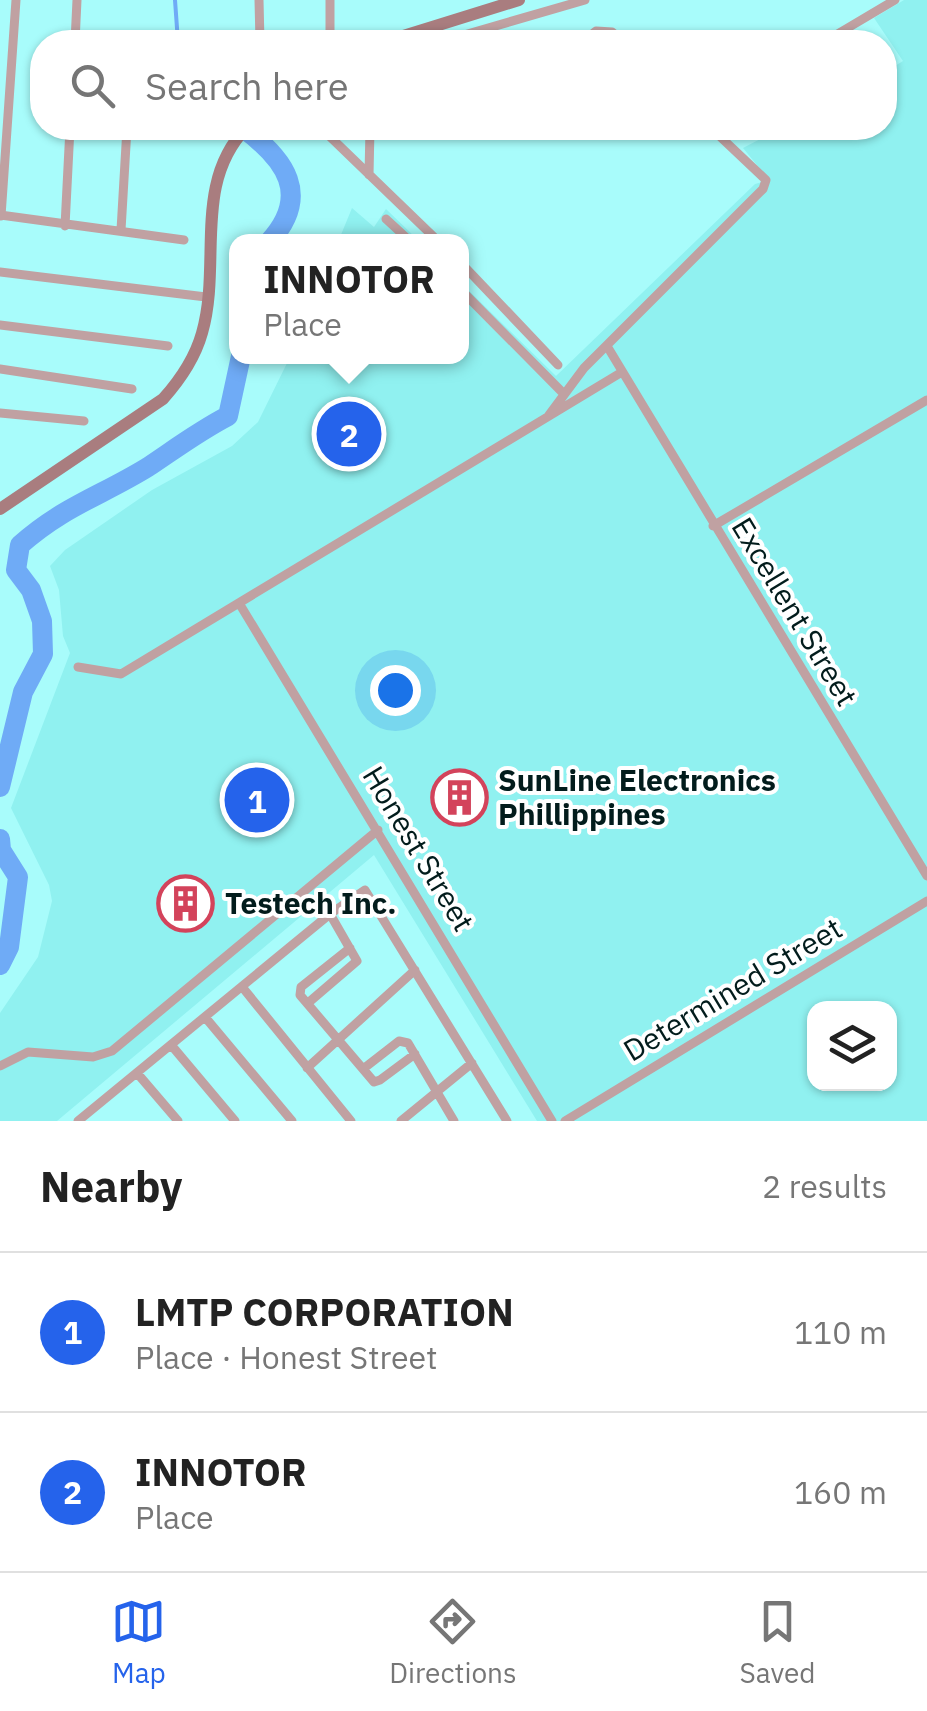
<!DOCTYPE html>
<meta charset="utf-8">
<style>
:root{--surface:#fff;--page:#f2f2f2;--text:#222;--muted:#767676;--line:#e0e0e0;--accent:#2563eb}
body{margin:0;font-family:"IBM Plex Sans",sans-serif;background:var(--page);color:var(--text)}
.controls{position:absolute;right:30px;bottom:30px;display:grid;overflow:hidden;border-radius:20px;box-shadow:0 2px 8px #0004}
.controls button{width:90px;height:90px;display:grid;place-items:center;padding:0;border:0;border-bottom:2px solid var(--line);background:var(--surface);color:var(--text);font:50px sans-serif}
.you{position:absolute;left:395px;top:690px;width:35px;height:35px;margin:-25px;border:8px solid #fff;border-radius:50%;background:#1a73e8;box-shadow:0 0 0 15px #1a73e833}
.badge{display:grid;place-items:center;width:65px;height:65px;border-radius:50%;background:var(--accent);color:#fff;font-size:32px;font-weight:700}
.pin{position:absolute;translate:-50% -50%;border:5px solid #fff;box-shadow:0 2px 10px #0006}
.popup{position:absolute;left:229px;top:234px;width:240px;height:130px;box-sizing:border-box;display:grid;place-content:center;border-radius:20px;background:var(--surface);filter:drop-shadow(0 2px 8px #0005);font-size:32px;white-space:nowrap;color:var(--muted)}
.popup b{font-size:38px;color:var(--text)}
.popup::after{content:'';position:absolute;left:50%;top:100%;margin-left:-20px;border:20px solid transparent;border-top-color:var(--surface)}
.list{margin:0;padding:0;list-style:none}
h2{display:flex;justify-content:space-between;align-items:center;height:130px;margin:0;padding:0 40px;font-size:42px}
h2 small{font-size:32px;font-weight:400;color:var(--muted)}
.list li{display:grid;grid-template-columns:65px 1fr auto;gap:30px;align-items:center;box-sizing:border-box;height:160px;padding:0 40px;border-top:2px solid var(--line)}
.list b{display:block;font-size:38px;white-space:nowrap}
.list p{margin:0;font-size:32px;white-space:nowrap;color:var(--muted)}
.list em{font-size:32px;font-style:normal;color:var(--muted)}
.icon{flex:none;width:55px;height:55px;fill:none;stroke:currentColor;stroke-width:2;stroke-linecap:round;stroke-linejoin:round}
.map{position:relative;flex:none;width:927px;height:1121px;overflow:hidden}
.search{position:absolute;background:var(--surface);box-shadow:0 2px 8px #0004;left:30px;right:30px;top:30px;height:110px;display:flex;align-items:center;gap:25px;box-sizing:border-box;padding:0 35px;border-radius:40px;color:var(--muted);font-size:38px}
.sheet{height:450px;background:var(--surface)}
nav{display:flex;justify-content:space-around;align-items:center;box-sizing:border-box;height:140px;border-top:2px solid var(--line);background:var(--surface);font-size:28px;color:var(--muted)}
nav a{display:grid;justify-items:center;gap:5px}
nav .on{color:var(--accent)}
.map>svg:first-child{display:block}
.built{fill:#90f1f0;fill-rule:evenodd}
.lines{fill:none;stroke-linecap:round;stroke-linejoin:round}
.stream{stroke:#6fabf6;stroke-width:4}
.river{stroke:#6fabf6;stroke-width:20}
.minor{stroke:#c0a1a2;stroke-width:9}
.secondary{stroke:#a97d7f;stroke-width:12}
.labels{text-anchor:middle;stroke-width:8;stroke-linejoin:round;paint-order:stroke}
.street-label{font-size:30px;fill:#021c1c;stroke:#fff}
.poi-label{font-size:30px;font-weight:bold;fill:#021c1c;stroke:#fff;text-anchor:start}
</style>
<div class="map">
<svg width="927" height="1121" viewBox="0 0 927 1121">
<rect width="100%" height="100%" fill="#a8fcfb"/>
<path class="built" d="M904,0h23v1121h-390l-163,-266 -317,266h-57v-108l38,-56 14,-56 -3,-16 -38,-77 59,-155 -7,-17 -4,-46 -9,-24 15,-16 87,-60 80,-44 26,-24 32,-65 172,-1v-72l94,92 199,-192 14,-4 -26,-32 38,-20h103l1,-56 18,-11 -29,-43zM814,1008h76v76h-76z
M352,208l22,19 12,-18 33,32 -81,1z"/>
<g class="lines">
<path class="stream" d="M175,0l3,42"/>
<path class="river" d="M243,128c42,31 69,67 26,114
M0,787l23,-95 20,-38 -1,-33 -11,-31 -15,-20 4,-25c44,-39 81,-49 128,-78 27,-18 51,-36 80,-51l13,-60
M0,839l1,11 17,27 -9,70 -9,18"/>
<path class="minor" d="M259,0l1,42
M330,0v42
M75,42l2,-42
M440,42l145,-42
M582,42l14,-11 16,1 12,10
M824,42l71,-42
M321,128l118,114
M369,175l1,-47
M0,215l184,25
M1,216l15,-216
M386,219l25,23
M65,226l5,-98
M121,230l6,-102
M462,264l96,101
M0,272l206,25
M462,291l100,101
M0,325l168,21
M607,346l320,530
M0,369l132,20
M0,413l84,8
M549,415l35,-47 179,-179 3,-9 -55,-52
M713,526l214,-126
M239,603l313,518
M78,667l43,7 501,-302
M350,948l-49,39 -1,8 63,74 36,-28 9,2 46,78
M243,988l108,133
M308,1003l49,-42 -27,-47
M205,1017l87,104
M172,1046l63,75
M0,1066l28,-14 65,5 19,-6 266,-221
M307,1068l108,-98
M363,1069l11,13 6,-2 35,-26
M137,1073l41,48
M78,1121l252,-207 35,-24 142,231
M401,1121l71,-58
M565,1121l362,-220"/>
<path class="secondary" d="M384,42l135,-42
M0,509l163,-110c17,-19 32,-41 39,-66 20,-69 -10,-149 44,-205"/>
</g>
<defs>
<symbol id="building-ring" viewBox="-11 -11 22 22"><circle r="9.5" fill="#fff" stroke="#d3435b" stroke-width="1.5"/><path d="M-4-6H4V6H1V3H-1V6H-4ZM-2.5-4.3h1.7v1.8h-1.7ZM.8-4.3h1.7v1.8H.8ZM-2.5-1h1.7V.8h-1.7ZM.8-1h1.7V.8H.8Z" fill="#d3435b"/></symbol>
</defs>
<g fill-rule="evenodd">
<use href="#building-ring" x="428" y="766" width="63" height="63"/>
<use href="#building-ring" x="154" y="872" width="63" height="63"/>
</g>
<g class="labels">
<g class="street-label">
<text transform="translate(794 612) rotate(59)" y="10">Excellent Street</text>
<text transform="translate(418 849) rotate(59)" y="10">Honest Street</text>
<text transform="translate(733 990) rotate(-31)" y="10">Determined Street</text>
</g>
<g class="poi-label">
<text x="498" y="791">SunLine Electronics<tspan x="498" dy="34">Phillippines</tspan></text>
<text x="225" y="914">Testech Inc.</text>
</g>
</g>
</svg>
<div class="controls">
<button><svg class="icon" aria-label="layers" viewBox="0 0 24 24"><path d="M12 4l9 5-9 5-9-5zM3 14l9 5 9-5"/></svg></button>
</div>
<div class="you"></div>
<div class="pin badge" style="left:257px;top:800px">1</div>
<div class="pin badge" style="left:349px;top:434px">2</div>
<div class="popup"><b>INNOTOR</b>Place</div>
<div class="search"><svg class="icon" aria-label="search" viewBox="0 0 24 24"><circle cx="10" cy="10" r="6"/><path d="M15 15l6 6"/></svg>Search here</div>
</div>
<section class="sheet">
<h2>Nearby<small>2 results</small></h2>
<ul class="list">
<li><span class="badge">1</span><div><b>LMTP CORPORATION</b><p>Place · Honest Street</p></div><em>110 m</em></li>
<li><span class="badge">2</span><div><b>INNOTOR</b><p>Place</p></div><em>160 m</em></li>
</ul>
</section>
<nav>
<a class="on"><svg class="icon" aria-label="map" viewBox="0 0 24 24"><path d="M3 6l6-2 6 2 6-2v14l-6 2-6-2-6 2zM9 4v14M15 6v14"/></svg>Map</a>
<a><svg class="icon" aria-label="directions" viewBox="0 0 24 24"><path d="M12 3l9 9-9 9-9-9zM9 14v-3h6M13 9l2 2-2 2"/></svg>Directions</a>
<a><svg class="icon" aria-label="saved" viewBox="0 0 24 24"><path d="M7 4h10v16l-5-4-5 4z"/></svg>Saved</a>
</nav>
